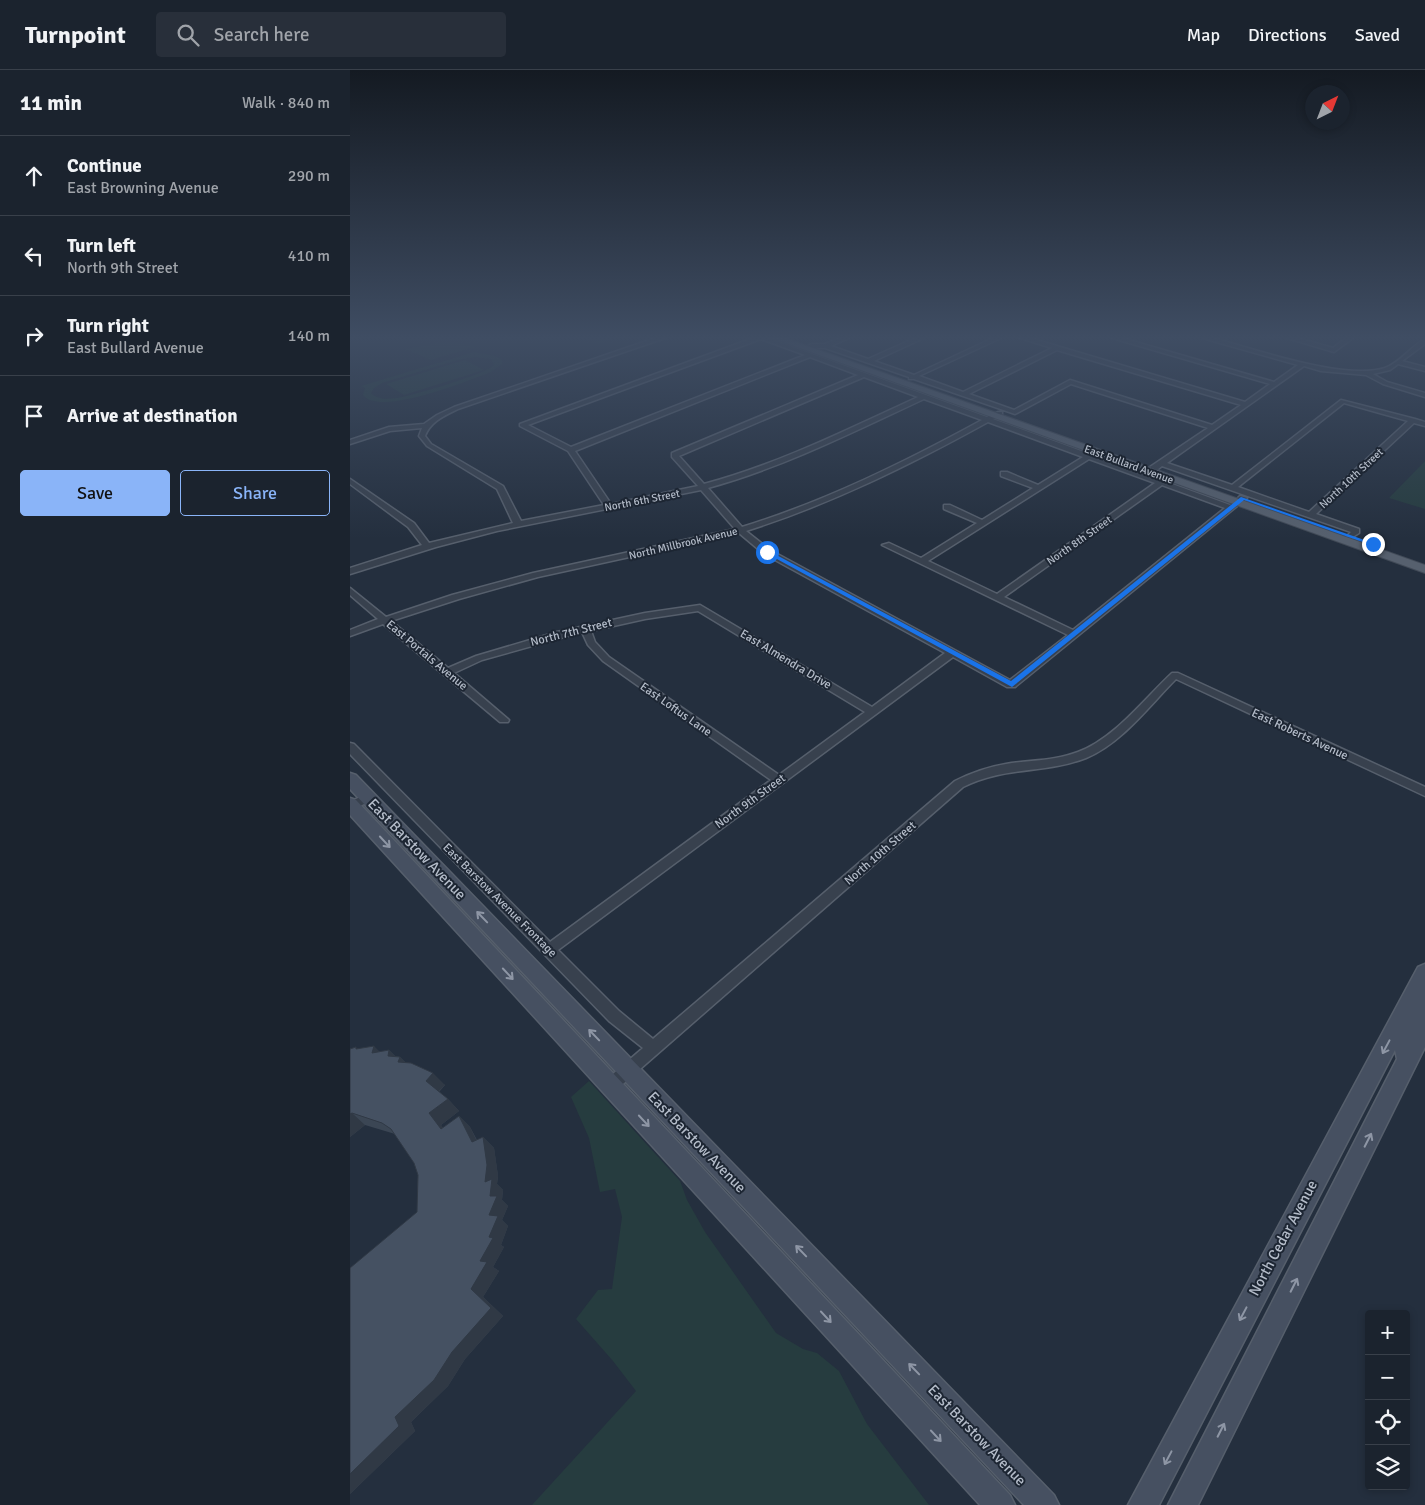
<!DOCTYPE html>
<meta charset="utf-8">
<style>
:root{--surface:#1b232e;--page:#282f3a;--text:#f1f3f6;--muted:#a0a4aa;--line:#39404a;--accent:#8ab4f8}
body{margin:0;font-family:Signika,sans-serif;background:var(--page);color:var(--text)}
.controls{position:absolute;right:15px;bottom:15px;display:grid;overflow:hidden;border-radius:5px;box-shadow:0 2px 8px #0003}
.controls button{width:45px;height:45px;display:grid;place-items:center;padding:0;border:0;border-bottom:1px solid var(--line);background:var(--surface);color:var(--text);font:25px sans-serif}
.compass{position:absolute;left:955px;top:15px;width:45px;height:45px;border-radius:50%;background:var(--surface);box-shadow:0 2px 8px #0003;rotate:42deg}
.stop{position:absolute;width:15px;height:15px;margin:-11px;border:4px solid #1a73e8;border-radius:50%;background:#fff}
.stop.end{background:#1a73e8;border-color:#fff;box-shadow:0 1px 5px #0008}
.list{margin:0;padding:0;list-style:none}
h2{display:flex;justify-content:space-between;align-items:center;height:65px;margin:0;padding:0 20px;font-size:21px}
h2 small{font-size:16px;font-weight:400;color:var(--muted)}
.list li{display:grid;grid-template-columns:32px 1fr auto;gap:15px;align-items:center;box-sizing:border-box;height:80px;padding:0 20px;border-top:1px solid var(--line)}
.list b{display:block;font-size:19px;white-space:nowrap}
.list p{margin:0;font-size:16px;white-space:nowrap;color:var(--muted)}
.list em{font-size:16px;font-style:normal;color:var(--muted)}
.actions{display:flex;gap:10px;padding:15px 20px}
.actions a{flex:1;padding:11px 0;border:1px solid var(--accent);border-radius:5px;text-align:center;font-size:18px;color:var(--accent)}
.actions .main{background:var(--accent);color:#111}
.icon{flex:none;width:28px;height:28px;fill:none;stroke:currentColor;stroke-width:2;stroke-linecap:round;stroke-linejoin:round}
.map{position:relative;flex:none;width:1075px;height:1435px;overflow:hidden}
header{display:flex;align-items:center;gap:30px;box-sizing:border-box;height:70px;padding:0 25px;background:var(--surface);border-bottom:1px solid var(--line)}
header strong{font-size:24px}
nav{display:flex;gap:28px;margin-inline-start:auto;font-size:18px}
.search{width:350px;height:45px;background:var(--page);display:flex;align-items:center;gap:12px;box-sizing:border-box;padding:0 18px;border-radius:5px;color:var(--muted);font-size:19px}
main{display:flex}
aside{flex:1;background:var(--surface)}
.map>svg:first-child{display:block}
.green{fill:#263c3f;fill-rule:evenodd}
.lines{fill:none;stroke-linecap:round;stroke-linejoin:round}
.minor-casing{stroke:#565f6c;stroke-width:3}
.secondary-casing{stroke:#565f6c;stroke-width:3}
.primary-casing{stroke:#414a57;stroke-width:2}
.minor{fill:#38414e;fill-rule:evenodd}
.secondary{fill:#465061;fill-rule:evenodd}
.primary{fill:#56606e;fill-rule:evenodd}
.wall{fill:#3b4654}
.shaded-wall{fill:#303945}
.building{fill:#455162;stroke:#303945}
.oneway{stroke:#8e96a5}
.route{fill:#1a73e8}
.labels{text-anchor:middle;stroke-width:4;stroke-linejoin:round;paint-order:stroke}
.far-street-label{font-size:11px;fill:#b4bcc9;stroke:#1d2633}
.street-label{font-size:12px;fill:#b4bcc9;stroke:#1d2633}
.near-street-label{font-size:15px;fill:#b4bcc9;stroke:#1d2633}
</style>
<header>
<strong>Turnpoint</strong>
<div class="search"><svg class="icon" aria-label="search" viewBox="0 0 24 24"><circle cx="10" cy="10" r="6"/><path d="M15 15l6 6"/></svg>Search here</div>
<nav><a>Map</a><a>Directions</a><a>Saved</a></nav>
</header>
<main>
<aside>
<h2>11 min<small>Walk · 840 m</small></h2>
<ul class="list">
<li><svg class="icon" aria-label="ahead" viewBox="0 0 24 24"><path d="M12 20V5M6 11l6-6 6 6"/></svg><div><b>Continue</b><p>East Browning Avenue</p></div><em>290 m</em></li>
<li><svg class="icon" aria-label="left" viewBox="0 0 24 24"><path d="M17 20v-9H6M10 6l-5 5 5 5"/></svg><div><b>Turn left</b><p>North 9th Street</p></div><em>410 m</em></li>
<li><svg class="icon" aria-label="right" viewBox="0 0 24 24"><path d="M7 20v-9h11M14 6l5 5-5 5"/></svg><div><b>Turn right</b><p>East Bullard Avenue</p></div><em>140 m</em></li>
<li><svg class="icon" aria-label="arrive" viewBox="0 0 24 24"><path d="M6 21V4h12l-3 4 3 4H6"/></svg><div><b>Arrive at destination</b></div></li>
</ul>
<div class="actions"><a class="main">Save</a><a>Share</a></div>
</aside>
<div class="map">
<svg width="1075" height="1435" viewBox="0 0 1075 1435">
<rect width="100%" height="100%" fill="#242f3e"/>
<path class="green" d="M43,268h223l-17,6 -12,-5 -180,2z
M94,272l14,1 16,4 -43,13 -26,-11z
M124,282l21,4 7,4v4l-11,8c-23,9 -112,45 -128,23l2,-7 -4,-2zM125,287l16,2 3,6c-8,9 -82,31 -98,33 -8,1 -19,2 -25,-5l3,-5 8,-5 76,-23z
M115,290l19,10 -80,25 -18,-11z
M1075,391v48l-36,-11z
M239,1011l91,100 7,19 18,32 71,101 27,16 14,4 22,18 28,53 62,81h-397l104,-114 -23,-30 -37,-42 22,-29 14,-1 10,-72 -7,-28 -15,3 -11,-54 -18,-41z"/>
<g class="lines">
<defs>
<path id="minor" d="M305,268h10l-207,71c-14,7 -27,12 -33,27l6,8 72,42 18,35 83,-16 -36,-54 -48,-25v-2l233,-86h15l219,79 11,-5h4v2l-9,5 237,86 10,-9 7,2 -232,189h-8l-54,-30 -395,293 61,61 34,28 302,-258c16,-8 33,-14 51,-17 24,-4 49,-3 72,-12 36,-13 66,-53 94,-79h6l247,114v9l-249,-117c-27,27 -54,64 -90,79 -41,16 -82,8 -123,29l-347,303 -5,2 -5,-2 -2,-5 2,-5 37,-32 -34,-27 -259,-267v-11l4,1 196,198 221,-162 -168,-119 -15,-16 -6,-13 -100,28 -28,13 55,47 -1,2h-8l-117,-98 -33,12v-6l28,-11 -28,-24v-7l36,29 66,-22 81,-22 202,-44 -34,-39 -204,41 -61,16 -86,27v-6l72,-23 -14,-18 -58,-43v-5l64,44 15,20 84,-20 -16,-34 -70,-43 -8,-10 3,-8 -32,3 -40,13v-4l39,-13 35,-3 13,-9 17,-8zM411,269l44,16 -234,92 -43,-22zM460,287l48,18 -186,78v4l26,29 -87,18 -36,-53zM514,307l54,20c-70,32 -139,67 -214,87l-25,-28zM574,329l58,21c-77,42 -156,81 -240,107l-34,-39c76,-21 145,-56 216,-89zM638,352l95,35 -45,28 -31,-13h-6v4l32,12 -51,32 -32,-15h-6v4l33,14 -56,35 -32,-15 -7,2 186,90 -58,45 -240,-130 -24,-19c85,-27 164,-66 242,-109zM739,389l66,24 -158,111 -69,-33zM812,415l63,23 -152,122 -69,-33zM389,463l25,21 181,99 -73,54 -172,-102 -55,8 -88,19 -81,24 -28,12 -57,-47 68,-22 79,-22zM348,541l167,101 -86,63 -170,-118 -14,-15 -4,-11 54,-12z
M490,268h9l-18,8 37,13 47,-21h9l-50,23 40,14 79,-37h8l-82,38 44,16 89,-44 -32,-10h10l215,64 25,-18 -158,-46h10l152,44 24,-17 -96,-27h11c41,11 132,43 172,30 15,-5 26,-22 40,-29v5l-23,17 23,6v4l-27,-7 -8,6 -17,4 14,8 38,11v4l-42,-13 -17,-9 -45,-4 -17,-5 -137,97 65,22 109,-85 74,19 10,3v4l-11,-3 -98,91 43,15v4l-8,5 -4,-2 4,-4 -189,-66 -9,7h-6v-4l61,-41 -137,-44 -56,30 -101,-35h-5v-2l-84,-29h-14l-3,-2 3,-2h14zM707,280l184,55 -29,20 -142,-45 -56,30 -45,-16zM994,333l64,18 -99,91 -71,-25z
M937,268h11l35,10 13,-10h7l-19,14z
M18,723l4,1 2,3 -2,3 -22,11v-9z"/>
<path id="secondary" d="M0,703l6,2 698,720 5,10h-35l-674,-716z
M0,728l6,2 654,695 5,10h-35l-630,-690z
M1075,894v83l-227,458h-30l229,-446 -2,-9 -236,455h-31l290,-538z"/>
<path id="primary" d="M422,268h13l640,227v8z"/>
</defs>
<use href="#minor" class="minor-casing"/>
<use href="#secondary" class="secondary-casing"/>
<use href="#primary" class="primary-casing"/>
<use href="#minor" class="minor"/>
<use href="#secondary" class="secondary"/>
<use href="#primary" class="primary"/>
</g>
<path class="wall" d="M8,979l21,3 10,-2 6,6 5,1 6,6 39,22 -6,7 9,7 11,12 -18,14 2,3 16,-12 11,11 7,13 6,-3 11,11 4,28 -1,8 6,6 -1,10 6,6 -6,14 6,6 -7,19 3,2 -11,20 6,4 -16,26 20,19 -38,43 -17,27 -37,36 4,9 -65,63 67,-282 1,-37 -4,-12 -19,-29 -30,-9 -15,12z"/>
<path class="shaded-wall" d="M24,976l13,13 -15,-6z
M39,980l10,10 1,-3 12,12 -2,6 -22,-19z
M83,1003l12,12 -8,8 -11,-12z
M98,1029l11,12 -18,14 11,16 -11,-12 -12,-16z
M2,1043l13,12 -15,12v-23z
M109,1046l11,11 13,27 -11,-12z
M133,1067l11,11 4,28 -1,8 6,6 -1,10 6,6 -6,14 6,6 -7,19 3,2 -11,20 6,4 -16,26 20,19 -38,43 -17,27 -37,36 4,9 -65,63v-20l45,-57 76,-128 9,-28 9,-24 1,-41 -5,-14z"/>
<path class="building" d="M24,976l-2,7 17,-3 -1,6 12,1 -2,5 13,1 22,10 -7,8 22,18 -19,14 12,16 18,-13 13,26 11,-5 4,28 -2,17 7,-3 -2,17h7l-8,19 9,1 -9,21 4,1 -13,23 7,1 -16,27 20,19 -39,44 -18,28 -39,37 4,9 -49,48v-206l67,-56 1,-37 -4,-12 -23,-34 -9,-6 -30,-10 -2,1v-65l6,-2v2z"/>
<defs><path id="oneway-shaft" d="M-6 0H5M1.5-3L5.5 0L1.5 3" fill="none" stroke-width="1.6" stroke-linecap="round" stroke-linejoin="round" transform="scale(1.25)"/></defs>
<g class="oneway">
<use href="#oneway-shaft" transform="translate(35 772) rotate(47)"/>
<use href="#oneway-shaft" transform="translate(132 847) rotate(-134)"/>
<use href="#oneway-shaft" transform="translate(158 904) rotate(47)"/>
<use href="#oneway-shaft" transform="translate(244 965) rotate(-134)"/>
<use href="#oneway-shaft" transform="translate(1036 977) rotate(118)"/>
<use href="#oneway-shaft" transform="translate(294 1051) rotate(47)"/>
<use href="#oneway-shaft" transform="translate(1018 1070) rotate(-63)"/>
<use href="#oneway-shaft" transform="translate(451 1181) rotate(-134)"/>
<use href="#oneway-shaft" transform="translate(944 1215) rotate(-63)"/>
<use href="#oneway-shaft" transform="translate(893 1244) rotate(118)"/>
<use href="#oneway-shaft" transform="translate(476 1247) rotate(47)"/>
<use href="#oneway-shaft" transform="translate(564 1299) rotate(-134)"/>
<use href="#oneway-shaft" transform="translate(871 1360) rotate(-63)"/>
<use href="#oneway-shaft" transform="translate(586 1366) rotate(47)"/>
<use href="#oneway-shaft" transform="translate(818 1388) rotate(118)"/>
</g>
<linearGradient id="sky" x2="0" y2="1"><stop stop-color="#141a22"/><stop offset="0.57" stop-color="#3f4d63"/><stop offset="1" stop-color="#3f4d63" stop-opacity="0"/></linearGradient>
<rect width="1075" height="469" fill="url(#sky)"/>
<path class="route" d="M891,427l135,47 -5,1 -127,-45 -232,187 -248,-135 5,-1 242,130z"/>
<g class="labels">
<g class="far-street-label">
<text transform="translate(779 394) rotate(20)" y="4">East Bullard Avenue</text>
<text transform="translate(1001 408) rotate(-43)" y="4">North 10th Street</text>
<text transform="translate(292 430) rotate(-11)" y="4">North 6th Street</text>
<text transform="translate(729 470) rotate(-35)" y="4">North 8th Street</text>
<text transform="translate(333 473) rotate(-13)" y="4">North Millbrook Avenue</text>
</g>
<g class="street-label">
<text transform="translate(221 562) rotate(-14)" y="4">North 7th Street</text>
<text transform="translate(77 585) rotate(40)" y="4">East Portals Avenue</text>
<text transform="translate(436 589) rotate(31)" y="4">East Almendra Drive</text>
<text transform="translate(326 639) rotate(35)" y="4">East Loftus Lane</text>
<text transform="translate(950 664) rotate(25)" y="4">East Roberts Avenue</text>
<text transform="translate(400 731) rotate(-36)" y="4">North 9th Street</text>
<text transform="translate(530 783) rotate(-41)" y="4">North 10th Street</text>
<text transform="translate(150 830) rotate(45)" y="4">East Barstow Avenue Frontage</text>
</g>
<g class="near-street-label">
<text transform="translate(67 779) rotate(46)" y="5">East Barstow Avenue</text>
<text transform="translate(347 1072) rotate(46)" y="5">East Barstow Avenue</text>
<text transform="translate(933 1168) rotate(-62)" y="5">North Cedar Avenue</text>
<text transform="translate(627 1365) rotate(46)" y="5">East Barstow Avenue</text>
</g>
</g>
</svg>
<div class="controls">
<button>+</button>
<button>−</button>
<button><svg class="icon" aria-label="locate" viewBox="0 0 24 24"><circle cx="12" cy="12" r="6"/><path d="M12 2v4M12 18v4M2 12h4M18 12h4"/></svg></button>
<button><svg class="icon" aria-label="layers" viewBox="0 0 24 24"><path d="M12 4l9 5-9 5-9-5zM3 14l9 5 9-5"/></svg></button>
</div>
<svg class="compass" viewBox="-18 -18 36 36"><path d="M0-13l5 13h-10z" fill="#e53935"/><path d="M0 13l5-13h-10z" fill="#a0a4aa"/></svg>
<div class="stop" style="left:417px;top:482px"></div>
<div class="stop end" style="left:1023px;top:474px"></div>
</div>
</main>
